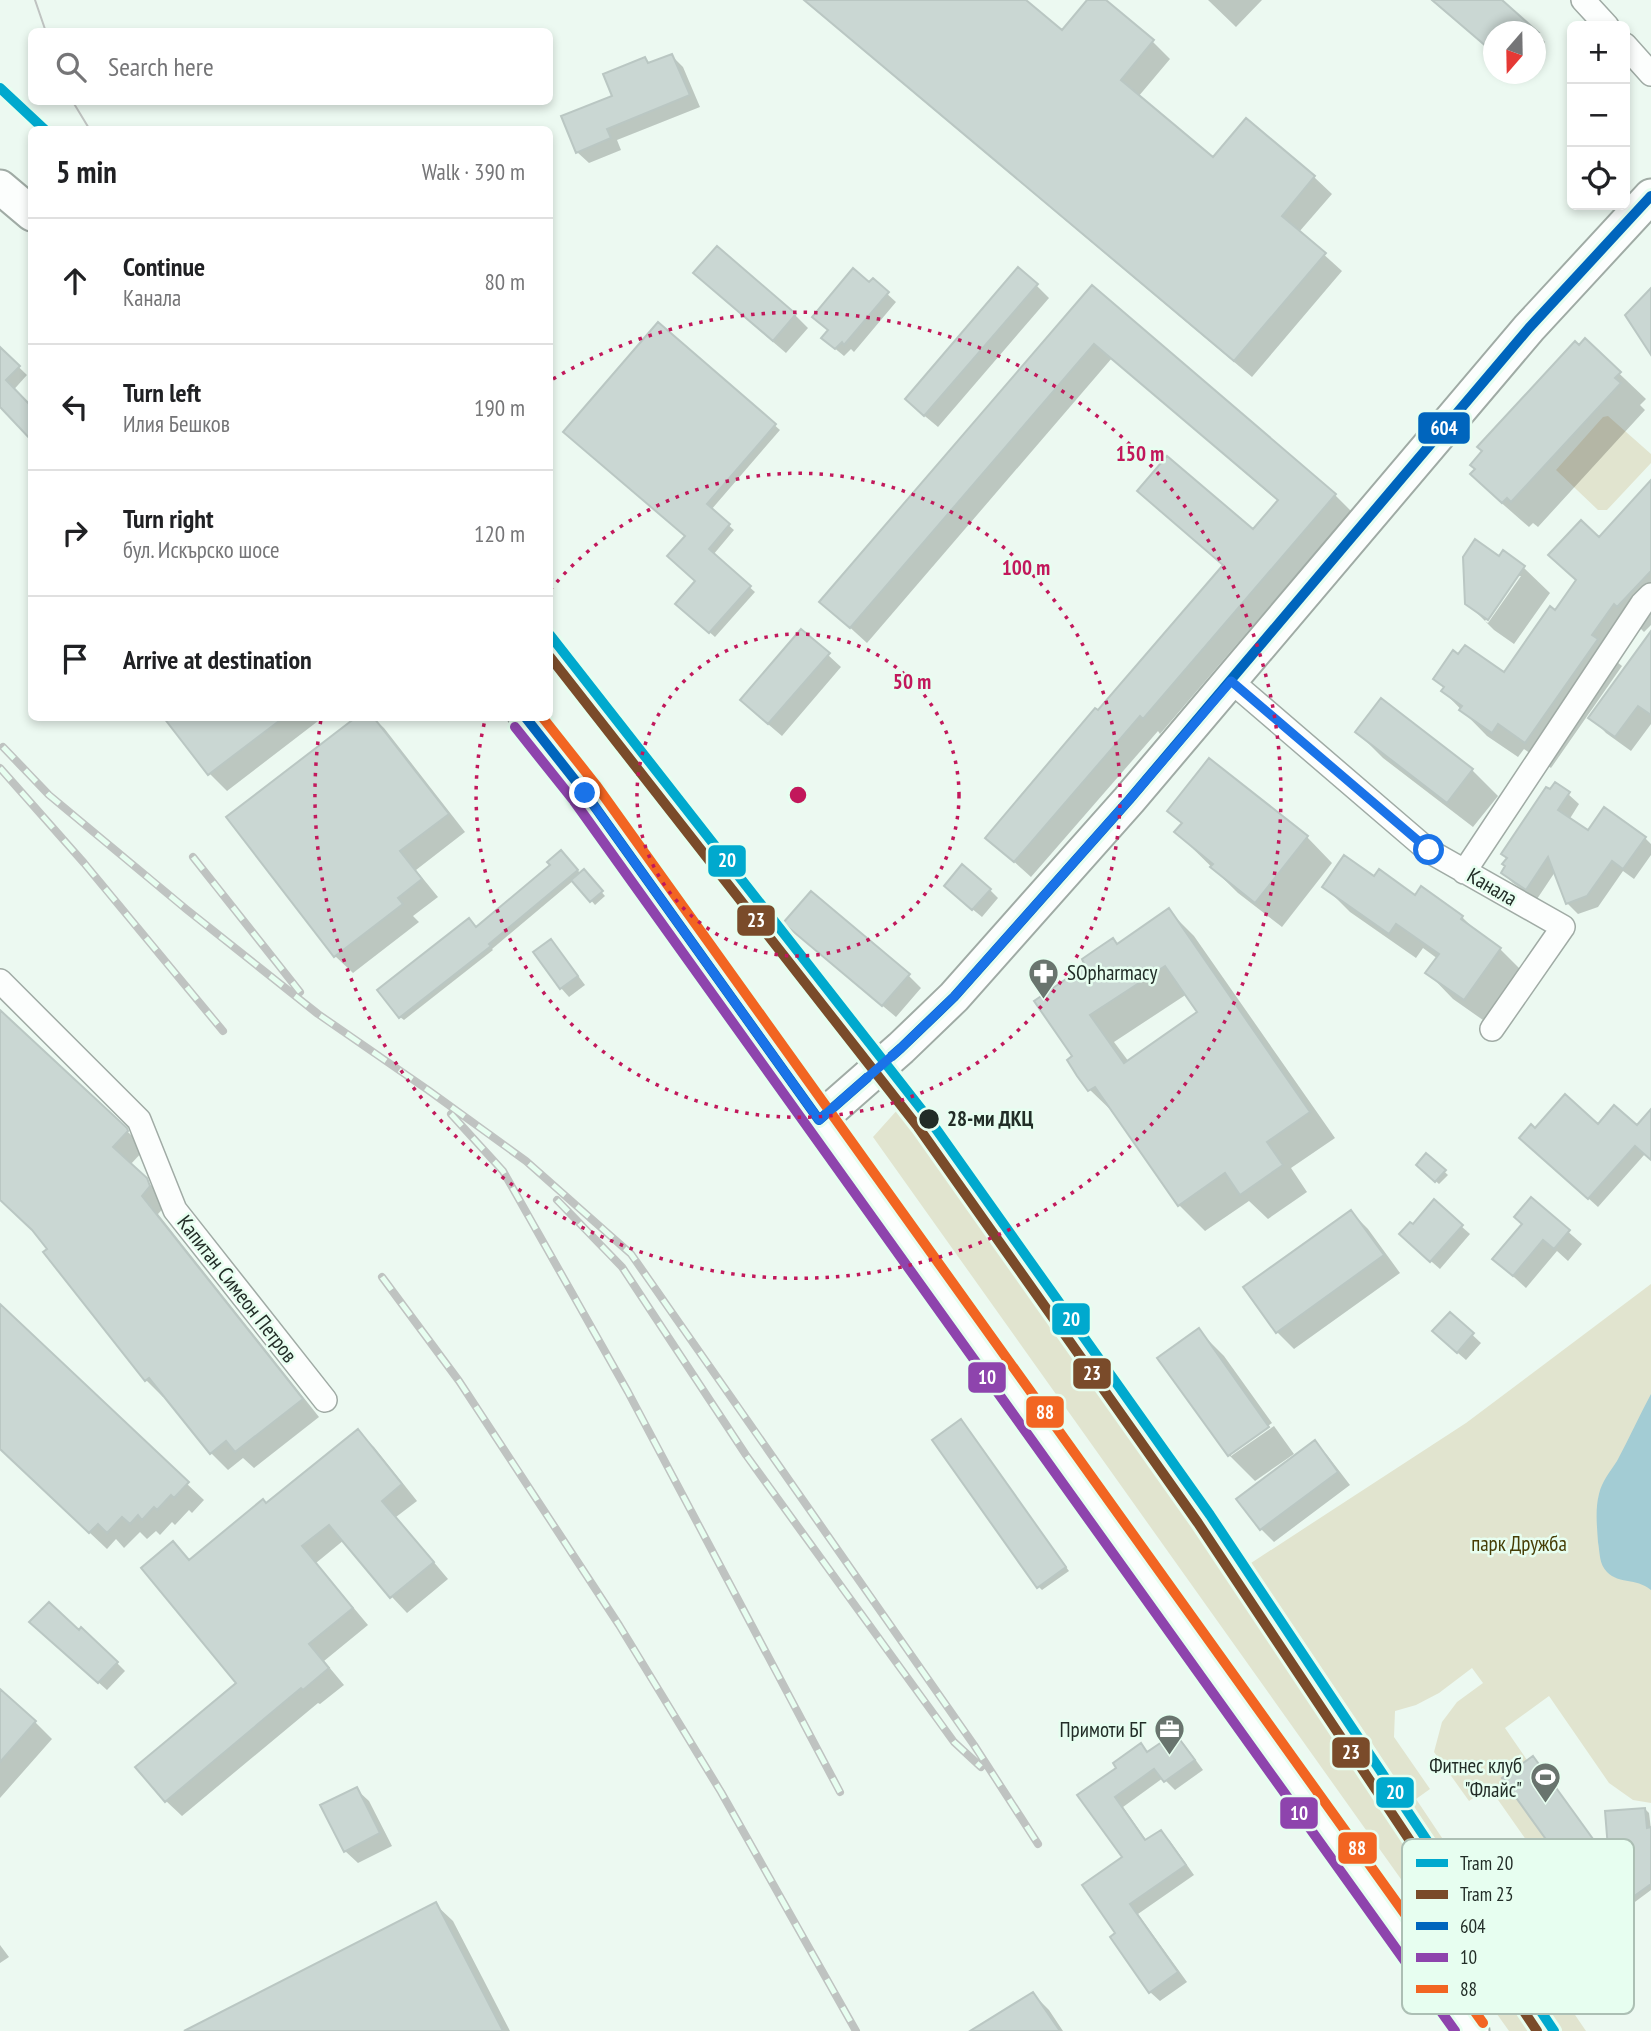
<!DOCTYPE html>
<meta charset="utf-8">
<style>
:root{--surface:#fff;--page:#f2f2f2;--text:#202124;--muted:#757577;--line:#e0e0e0}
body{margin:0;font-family:"PT Sans Narrow",sans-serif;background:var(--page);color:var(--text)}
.controls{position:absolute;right:21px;top:21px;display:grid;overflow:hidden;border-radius:10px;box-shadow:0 4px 10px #0003}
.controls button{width:63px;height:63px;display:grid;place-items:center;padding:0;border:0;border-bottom:2px solid var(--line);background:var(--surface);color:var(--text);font:35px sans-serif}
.compass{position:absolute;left:1483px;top:21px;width:63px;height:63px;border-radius:50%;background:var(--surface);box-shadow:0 4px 10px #0003;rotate:200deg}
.stop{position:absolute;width:21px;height:21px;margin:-16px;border:5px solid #1a73e8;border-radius:50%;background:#fff}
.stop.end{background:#1a73e8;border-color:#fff;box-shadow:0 2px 7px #0008}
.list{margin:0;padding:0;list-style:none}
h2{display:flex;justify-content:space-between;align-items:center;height:91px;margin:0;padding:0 28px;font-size:30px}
h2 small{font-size:23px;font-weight:400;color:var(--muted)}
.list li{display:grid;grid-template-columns:46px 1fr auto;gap:21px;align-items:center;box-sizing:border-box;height:126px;padding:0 28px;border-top:2px solid var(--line)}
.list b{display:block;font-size:26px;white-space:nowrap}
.list p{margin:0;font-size:23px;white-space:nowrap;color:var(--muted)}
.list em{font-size:23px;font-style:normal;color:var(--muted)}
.icon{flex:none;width:38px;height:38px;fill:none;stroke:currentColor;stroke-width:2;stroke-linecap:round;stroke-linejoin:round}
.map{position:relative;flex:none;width:1651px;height:2031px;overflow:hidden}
.search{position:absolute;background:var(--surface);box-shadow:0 4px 10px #0003;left:28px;top:28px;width:525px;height:77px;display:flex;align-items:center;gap:18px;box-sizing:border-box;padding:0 24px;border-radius:10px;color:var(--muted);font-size:26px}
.panel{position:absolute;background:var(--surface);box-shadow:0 4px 10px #0003;left:28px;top:126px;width:525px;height:595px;border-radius:10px}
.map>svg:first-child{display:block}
.green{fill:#e1e4cf}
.water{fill:#a3ccd4}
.shadow{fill:#0003;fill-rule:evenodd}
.building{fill:#cad7d3;stroke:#bac7c3;stroke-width:2;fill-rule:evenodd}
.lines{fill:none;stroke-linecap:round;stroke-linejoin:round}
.street-casing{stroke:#a0aba5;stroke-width:26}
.secondary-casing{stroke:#a0aba5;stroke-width:37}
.street{stroke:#fcfefd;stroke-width:23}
.secondary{stroke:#fcfefd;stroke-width:33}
.tram{stroke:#bfc3c1;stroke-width:2}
.rail-casing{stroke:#bfc3c1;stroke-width:8}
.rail{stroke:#e7fef0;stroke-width:5;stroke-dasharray:16;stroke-linecap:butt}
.bus-1-casing{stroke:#e7fef0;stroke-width:16}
.bus-2-casing{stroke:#e7fef0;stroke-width:16}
.bus-3-casing{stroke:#e7fef0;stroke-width:16}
.bus-1{stroke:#0065bd;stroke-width:10}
.bus-2{stroke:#8e44ad;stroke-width:10}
.bus-3{stroke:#f26522;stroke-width:10}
.tram-1-casing{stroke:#e7fef0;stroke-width:16}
.tram-2-casing{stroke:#e7fef0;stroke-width:16}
.tram-1{stroke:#00a9ce;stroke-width:10}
.tram-2{stroke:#7a4b2a;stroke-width:10}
.route{stroke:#1a73e8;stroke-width:9}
.ring{fill:none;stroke:#c2185b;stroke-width:3.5;stroke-dasharray:3.5 7}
.stop-dot{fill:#222d27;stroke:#e7fef0;stroke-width:2.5}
.labels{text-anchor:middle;stroke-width:5;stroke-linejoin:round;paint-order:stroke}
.street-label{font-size:21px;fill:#222d27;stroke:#e7fef0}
.poi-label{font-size:21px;fill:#222d27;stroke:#e7fef0;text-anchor:end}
.stop-label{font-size:21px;font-weight:bold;fill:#222d27;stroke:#e7fef0;text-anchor:start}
.park-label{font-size:21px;fill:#473e06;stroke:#e7fef0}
.key{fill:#e7fef0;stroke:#acbfb4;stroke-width:2}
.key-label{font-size:19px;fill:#222d27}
.centre{fill:#c2185b;stroke:#e7fef0;stroke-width:3.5}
.ring-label{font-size:21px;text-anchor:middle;font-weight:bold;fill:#c2185b;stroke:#e7fef0;stroke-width:5;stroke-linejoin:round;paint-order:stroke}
.line-badge{stroke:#e7fef0;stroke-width:2.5}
.badge-label{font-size:19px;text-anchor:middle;font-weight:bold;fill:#fff}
</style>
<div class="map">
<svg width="1651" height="2031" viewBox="0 0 1651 2031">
<rect width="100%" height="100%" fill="#ecf9f1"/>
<path class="green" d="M1608,416l43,38v9l-44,47h-9l-42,-40 47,-53z
M899,1108l351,496 287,427h-28l-636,-894z
M1651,1284v519l-18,-3 -24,-17 -60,-87 -44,32 22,32 -25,18 48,67 -14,9 -47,-67 -20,14 -35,-49 8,-30 15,-20 26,-19 -11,-15 -33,25 -23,12 -21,6 -1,26 36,52 -14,10 115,172 10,-6 45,66h-24l-198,-300 -113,-168 215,-140z"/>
<path class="water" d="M1651,1394v196c-16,-13 -31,-5 -44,-18 -8,-8 -7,-19 -9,-30 -1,-15 -3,-33 1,-48 3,-13 11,-22 18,-33 12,-22 22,-45 34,-67z"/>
<path class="shadow" d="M806,0h217l39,33 28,-33h14l49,42 17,17 -32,38 75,63 33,-40 68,57 18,17 -33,38 43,39 -90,106 -433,-364z
M1208,0h54l-26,27z
M1431,0h68l-5,32v21z
M1536,32l9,10 -9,11z
M672,56l11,11 17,40 -83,33 4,10 -32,13 -12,-11 37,-55 31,-38 5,5z
M873,281l23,21 -42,50 -3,-3 -7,7 -12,-10z
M1036,285l13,13 -111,129 -18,-15z
M708,286l87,29 13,13 -22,25z
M1092,288l243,207 16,16 -191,223 -2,-3 -127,146 -43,-39 236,-272 -85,-75 114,41 26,-30 -167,-144 -245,285 -45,-41z
M658,324l122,106 -69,80 23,20 -21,25 42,37 -40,45 -33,-29 15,-27 -10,-44z
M1585,341l61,58 -6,6 5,5 -107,117 -5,-4 -4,4 -31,-27 81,-153z
M0,349l27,26 -27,30z
M1651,483v142l-7,7 -4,-4 -23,34 5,4 -71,102 -27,-19 -6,8 -31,-21 -44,-45 2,-2 -10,-10 69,-5 52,-62 21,-31 22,-42z
M1499,559l25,9 26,25 -36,51 -20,-14 -27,-27zM1516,576h5l-33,47 -3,-2z
M1651,643v81l-20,27 -25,-18 -15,-16z
M828,655l13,12 -59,69 -27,-23z
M166,718h156l-95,73 -18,-18z
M358,718h15l11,10 81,104 -49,38 22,27 -25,19 6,6 -66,51 -18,-17 -107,-139z
M1357,732l115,38 26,26 -25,31 -90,-69z
M1568,794l11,10 -10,16 19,12 57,6 6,6v11l-17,24 -11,-8 -25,36 -20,7 -11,-11 -12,-31 -18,27 -24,-16 -10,-10z
M1169,811l138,26 25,26 -50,64 -44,-34 -62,-61 7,-7z
M561,852l20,22 3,-2 21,24 -10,9 -21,-25 -82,69 1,1 -89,70 -4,-3 76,-88 77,-64z
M1374,878l88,39 18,18 20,14 26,26 -36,50 -37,-26 -25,-26 10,-14 -15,-11 -7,10 -66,-46 -26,-26z
M990,890l8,8 -16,19 -28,-23z
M1168,910l26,26 141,202 -44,30 16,24 -39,27 -19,-18 -44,30 -26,-26 -63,-90 -26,-25 -15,-33 -39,-56zM1187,994l13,18 -71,50 -15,-20z
M798,935l110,40 13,13 -25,29z
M551,941l8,9 26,35 -16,12 -8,-9 -26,-35z
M0,1013l144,134 1,2 -15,16 34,33 3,6 -9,10 161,203 -65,51 -11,-10 -15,12 -17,-17 -45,-57 -3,1 -17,-17 -108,-145 -38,-35z
M1651,1111v48l-6,-5 -47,53 -67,-60 4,-16 63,-5 39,1z
M1426,1155l22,20 -9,9 -21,-19z
M1531,1199l51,45 -14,17 -11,-10 -31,37 -32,-29 30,-35z
M1434,1202l36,32 -30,35 -31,-27z
M1351,1212l17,17 32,44 -106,76 -17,-17z
M0,1307l204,193 -12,13 -3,-3 -14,15 -3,-3 -12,13 -4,-4 -9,8 -7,-7 -16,16 -8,-9 -9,10 -107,-101z
M1450,1314l31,29 -15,17 -23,-20z
M1199,1331l25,25 48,67 -41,29v4l43,-30 20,28 -39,27 -26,-26z
M964,1425l105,146 -27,19 -3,-3z
M358,1432l16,15 43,54 -21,16 52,62 -41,34 -15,-16 -48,-57 -28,23 52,62 -44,36 20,24 -24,19 -2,-1 -136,113 -16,-15 73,-118 -66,-139 18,17 75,-56z
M1314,1443l13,12 23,30 -76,57 -13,-13z
M40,1630l77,33 8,8 -18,19z
M0,1699l35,23 17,17 -52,59z
M1175,1735l9,9 19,26 -28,20 -12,-12 -40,29 24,34 14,-9 9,9 24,34 -56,39 49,68 -27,19 -10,-9 -32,-58 6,-76 -45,-63 39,-27 23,-22 8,7z
M356,1789l13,12 23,45 -34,17 -13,-12z
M1645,1809l4,4 2,16v61l-47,35 -18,-23 -8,5 -4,-4 37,-38z
M435,1904l18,17 57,110h-322z
M0,1945l9,12 -9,6z
M1033,1994l16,16 14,21h-89z"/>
<path class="building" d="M804,0h222l36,30 25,-30h19l48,40 -33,40 92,77 33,-39 69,58 -33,40 44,37 -92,108z
M1432,0h70l36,32h-44v21z
M672,54l18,41 -83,34 4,9 -35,15 -15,-37 51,-20 -9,-22 42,-17 3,6z
M717,246l79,68 -23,27 -80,-68z
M1018,267l20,17 -114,132 -19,-17z
M853,268l16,14 4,-4 16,14 -45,53 -2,-3 -7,7 -14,-11 7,-8 -16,-13z
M1092,285l244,209 -193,225 -3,-3 -126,146 -29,-24 110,-130 3,2 125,-145 -86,-74 30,-35 86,73 25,-29 -184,-156 -244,284 -31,-26z
M1651,288v67l-26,-40z
M658,322l118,102 -69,80 23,20 -21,25 42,37 -42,47 -34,-29 20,-23 -28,-25 18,-20 -122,-104z
M1585,338l36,34 -6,6 6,5 -110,119 -4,-4 -5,5 -32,-29 5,-5 -5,-4 12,-14 -5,-4 98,-106 4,4z
M0,347l20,19 -14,14 26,27v34l-32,-34z
M1651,480v91l-34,36 -3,-3 -22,31 6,4 -73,104 -27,-19 -6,9 -33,-23 3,-4 -21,-15 3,-4 -11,-8 20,-29 5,4 7,-9 39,27 46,-66 5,4 21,-30 -28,-25 33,-35 18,17z
M1475,539l24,17 4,-6 22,16 -37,54 -23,-16 -2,-47z
M801,629l29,24 -62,71 -28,-24z
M1651,631v84l-13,-9 -23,31 -27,-19z
M1381,698l92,71 -26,34 -92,-71z
M164,718h119l-75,57z
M355,718h19l75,96 -49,37 22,28 -24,19 5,6 -69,53 -108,-140z
M1209,758l99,78 -53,67 -45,-36 3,-3 -39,-32 8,-9 -15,-12z
M1555,782l15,10 -12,18 30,20 16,-23 42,30 -23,32 -11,-8 -25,35 -21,8 -18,-47 -22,33 -25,-17 4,-7 -3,-2 5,-6 -6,-4 45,-67 4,2z
M561,850l17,20 -89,74 2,2 -92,72 -22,-28 92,-72 7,9 74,-62 -3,-3z
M1344,855l30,21 5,-7 36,26 6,-9 42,30 -2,3 40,29 -37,52 -39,-27 14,-19 -43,-30 -7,10 -67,-47z
M962,864l29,25 -19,21 -28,-24z
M584,869l19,22 -13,11 -19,-22z
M811,891l99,83 -28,32 -99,-83z
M1169,908l141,204 -43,30 16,23 -43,30 -15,-22 -47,33 -83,-119 -7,4 -11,-15 -10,-16 5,-4 -38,-55 51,-35 -3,-7 16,-11 15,-10 4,6zM1165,966l32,46 -73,51 -34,-48z
M551,939l27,37 -18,13 -27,-37z
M0,1010l127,118 1,3 -15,16 34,31 3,8 -8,10 161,203 -68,53 -9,-11 -16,13 -61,-76 -4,3 -102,-129 4,-3 -15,-19 -32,-30z
M1565,1094l33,30 16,-19 23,20 14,-16v51l-16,-14 -47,53 -69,-61 12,-14 4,4z
M1426,1153l20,17 -11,12 -19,-17z
M1531,1197l39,33 -16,19 -11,-9 -30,36 -21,-17 30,-35 -8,-7z
M1434,1199l29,26 -33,37 -31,-28 11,-12 3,2z
M1351,1210l33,45 -108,78 -33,-46z
M0,1304l189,178 -15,16 -3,-3 -14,15 -3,-3 -12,13 -4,-5 -8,9 -8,-7 -15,16 -9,-9 -9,9 -89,-84z
M1450,1312l24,21 -17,20 -25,-22z
M1199,1328l70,99 -41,29 -71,-98z
M961,1419l105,148 -29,21 -105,-148z
M358,1429l44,55 -20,17 52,61 -44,36 -61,-73 -27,21 51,62 -44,36 20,24 -26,22 -2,-2 -136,114 -30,-35 101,-84 -95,-115 32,-27 16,19 74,-61 3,4z
M1315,1440l23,32 -78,58 -24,-31z
M49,1602l30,28 2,-3 37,35 -20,21 -69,-61z
M0,1689l36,32 -36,41z
M1175,1733l20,27 -31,22 -10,-13 -39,28 30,43 16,-10 25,35 -56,39 48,68 -29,21 -39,-56 5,-4 -33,-48 40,-28 -45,-62 39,-27 -3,-5 28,-20 6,9z
M1533,1756l76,105 -4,-50 40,-3 2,20 4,-1v57l-53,38 -17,-24 -8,7 -37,-51 14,-9 -48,-67z
M357,1787l23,46 -36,19 -24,-47z
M436,1902l67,129h-319z
M1033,1992l27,39h-90z"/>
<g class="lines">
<defs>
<path id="street" d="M1583,0l24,26
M1625,45l26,29
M1231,681l198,170 134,76 -71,102
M1464,872l178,-268 9,-9
M0,981l139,139 36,90 150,190"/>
<path id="secondary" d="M0,187l32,27
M526,718l59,75 887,1238
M819,1120l82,-72 53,-51 175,-197 400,-472 122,-132"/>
</defs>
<use href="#street" class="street-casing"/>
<use href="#secondary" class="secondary-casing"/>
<use href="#street" class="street"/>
<use href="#secondary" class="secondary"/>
<path class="tram" d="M35,0l11,32
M73,102l17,28"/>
<defs>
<path id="rail" d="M3,747l46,48 137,114 132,105 110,76 98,71 105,93 343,491 64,99
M0,768l84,95 139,168
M193,857l107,135
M451,1114l52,57 125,221 212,400
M557,1200l65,67 124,188 208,287 27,25
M382,1277l77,104 160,244 102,167 135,239"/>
</defs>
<use href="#rail" class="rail-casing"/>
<use href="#rail" class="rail"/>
<defs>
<path id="bus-1" d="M526,718l59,75 234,327
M819,1120l82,-72 53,-51 175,-197 400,-472 122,-132"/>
<path id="bus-2" d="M515,727l59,74 881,1230"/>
<path id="bus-3" d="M543,718l53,67 887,1238"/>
</defs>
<use href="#bus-1" class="bus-1-casing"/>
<use href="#bus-2" class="bus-2-casing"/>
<use href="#bus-3" class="bus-3-casing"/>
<use href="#bus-1" class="bus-1"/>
<use href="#bus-2" class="bus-2"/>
<use href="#bus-3" class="bus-3"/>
<defs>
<path id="tram-1" d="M0,88l45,42
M550,635l379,484 281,396 344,516"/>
<path id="tram-2" d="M550,657l368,470 280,396 339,508"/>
</defs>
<use href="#tram-1" class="tram-1-casing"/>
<use href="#tram-2" class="tram-2-casing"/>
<use href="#tram-1" class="tram-1"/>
<use href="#tram-2" class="tram-2"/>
</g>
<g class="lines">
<path class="route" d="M585,793l234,327 82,-72 53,-51 175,-197 102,-119 198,169"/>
</g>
<g class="ring">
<circle cx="798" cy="795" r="161"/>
<path d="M550 590A322 322 0 1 1 485 720"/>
<path d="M553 379A483 483 0 1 1 321 719"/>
</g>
<defs>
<symbol id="pharmacy-pin" viewBox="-11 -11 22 30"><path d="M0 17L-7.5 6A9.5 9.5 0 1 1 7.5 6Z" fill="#69746e" stroke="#e7fef0"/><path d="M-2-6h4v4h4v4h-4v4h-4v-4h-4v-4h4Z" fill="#fff"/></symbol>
<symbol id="office-pin" viewBox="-11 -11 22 30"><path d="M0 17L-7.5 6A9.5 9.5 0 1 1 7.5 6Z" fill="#69746e" stroke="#e7fef0"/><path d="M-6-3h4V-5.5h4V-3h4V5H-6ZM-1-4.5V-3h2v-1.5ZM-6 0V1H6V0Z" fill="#fff"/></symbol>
<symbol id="stadium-pin" viewBox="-11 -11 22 30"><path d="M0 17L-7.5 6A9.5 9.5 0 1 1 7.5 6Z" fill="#69746e" stroke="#e7fef0"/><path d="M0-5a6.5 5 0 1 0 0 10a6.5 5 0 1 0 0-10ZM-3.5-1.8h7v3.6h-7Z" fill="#fff"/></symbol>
</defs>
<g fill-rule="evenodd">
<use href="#pharmacy-pin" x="1026" y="956" width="35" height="47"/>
<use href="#office-pin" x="1152" y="1712" width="35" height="47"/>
<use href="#stadium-pin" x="1528" y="1760" width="35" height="47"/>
</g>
<circle class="stop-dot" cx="929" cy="1119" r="11"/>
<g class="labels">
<g class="street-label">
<text transform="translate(1492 887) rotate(30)" y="7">Канала</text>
<text transform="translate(237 1289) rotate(52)" y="7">Капитан Симеон Петров</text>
</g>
<g class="poi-label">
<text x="1067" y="980" text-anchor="start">SOpharmacy</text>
<text x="1146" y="1737">Примоти БГ</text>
<text x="1522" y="1773">Фитнес клуб<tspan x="1522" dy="24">"Флайс"</tspan></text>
</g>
<g class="stop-label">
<text x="947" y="1126">28-ми ДКЦ</text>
</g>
<g class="park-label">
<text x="1519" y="1551">парк Дружба</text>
</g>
</g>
<rect x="1402" y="1839" width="232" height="175" rx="10" class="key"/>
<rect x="1416" y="1859" width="32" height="8" fill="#00a9ce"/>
<rect x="1416" y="1890" width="32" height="9" fill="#7a4b2a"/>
<rect x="1416" y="1922" width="32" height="8" fill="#0065bd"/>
<rect x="1416" y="1953" width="32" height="9" fill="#8e44ad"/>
<rect x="1416" y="1985" width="32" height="8" fill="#f26522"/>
<g class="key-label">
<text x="1460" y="1870">Tram 20</text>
<text x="1460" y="1901">Tram 23</text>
<text x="1460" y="1933">604</text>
<text x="1460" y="1964">10</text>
<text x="1460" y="1996">88</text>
</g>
<circle cx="798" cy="795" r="10" class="centre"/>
<g class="ring-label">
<text x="1140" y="461">150 m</text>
<text x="1026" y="575">100 m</text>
<text x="912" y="689">50 m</text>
</g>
<g class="line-badge">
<rect x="1417" y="411" width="54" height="34" rx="7" fill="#0065bd"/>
<rect x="707" y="844" width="40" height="34" rx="7" fill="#00a9ce"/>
<rect x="736" y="904" width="40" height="33" rx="7" fill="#7a4b2a"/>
<rect x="1051" y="1302" width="40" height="34" rx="7" fill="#00a9ce"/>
<rect x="1072" y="1357" width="40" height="33" rx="7" fill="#7a4b2a"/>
<rect x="967" y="1361" width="40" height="33" rx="7" fill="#8e44ad"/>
<rect x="1025" y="1395" width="40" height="34" rx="7" fill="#f26522"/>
<rect x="1331" y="1736" width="40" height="33" rx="7" fill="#7a4b2a"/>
<rect x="1375" y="1776" width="40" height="33" rx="7" fill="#00a9ce"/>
<rect x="1279" y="1796" width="40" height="34" rx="7" fill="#8e44ad"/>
<rect x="1337" y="1831" width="41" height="34" rx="7" fill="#f26522"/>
</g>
<g class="badge-label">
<text x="1444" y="435">604</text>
<text x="727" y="867">20</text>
<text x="756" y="927">23</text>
<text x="1071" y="1326">20</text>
<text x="1092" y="1380">23</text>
<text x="987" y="1384">10</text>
<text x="1045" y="1419">88</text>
<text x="1351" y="1759">23</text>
<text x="1395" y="1799">20</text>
<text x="1299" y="1820">10</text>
<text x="1357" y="1855">88</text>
</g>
</svg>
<div class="controls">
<button>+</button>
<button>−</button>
<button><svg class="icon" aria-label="locate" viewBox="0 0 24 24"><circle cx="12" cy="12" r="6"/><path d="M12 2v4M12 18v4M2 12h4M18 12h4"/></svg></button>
</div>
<svg class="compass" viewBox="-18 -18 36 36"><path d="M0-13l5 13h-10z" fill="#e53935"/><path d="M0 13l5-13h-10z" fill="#757577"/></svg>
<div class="stop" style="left:1429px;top:850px"></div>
<div class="stop end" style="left:585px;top:793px"></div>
<div class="search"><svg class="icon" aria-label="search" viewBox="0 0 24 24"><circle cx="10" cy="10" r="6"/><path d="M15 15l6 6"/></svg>Search here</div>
<section class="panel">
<h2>5 min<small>Walk · 390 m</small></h2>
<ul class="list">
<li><svg class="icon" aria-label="ahead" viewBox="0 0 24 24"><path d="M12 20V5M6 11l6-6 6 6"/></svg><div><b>Continue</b><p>Канала</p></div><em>80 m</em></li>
<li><svg class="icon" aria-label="left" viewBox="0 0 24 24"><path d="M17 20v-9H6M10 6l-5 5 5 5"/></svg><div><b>Turn left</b><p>Илия Бешков</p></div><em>190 m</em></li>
<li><svg class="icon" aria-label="right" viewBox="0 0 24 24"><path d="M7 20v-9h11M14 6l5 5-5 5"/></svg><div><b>Turn right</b><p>бул. Искърско шосе</p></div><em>120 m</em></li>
<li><svg class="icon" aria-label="arrive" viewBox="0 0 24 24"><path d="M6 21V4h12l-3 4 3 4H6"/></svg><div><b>Arrive at destination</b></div></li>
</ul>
</section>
</div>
